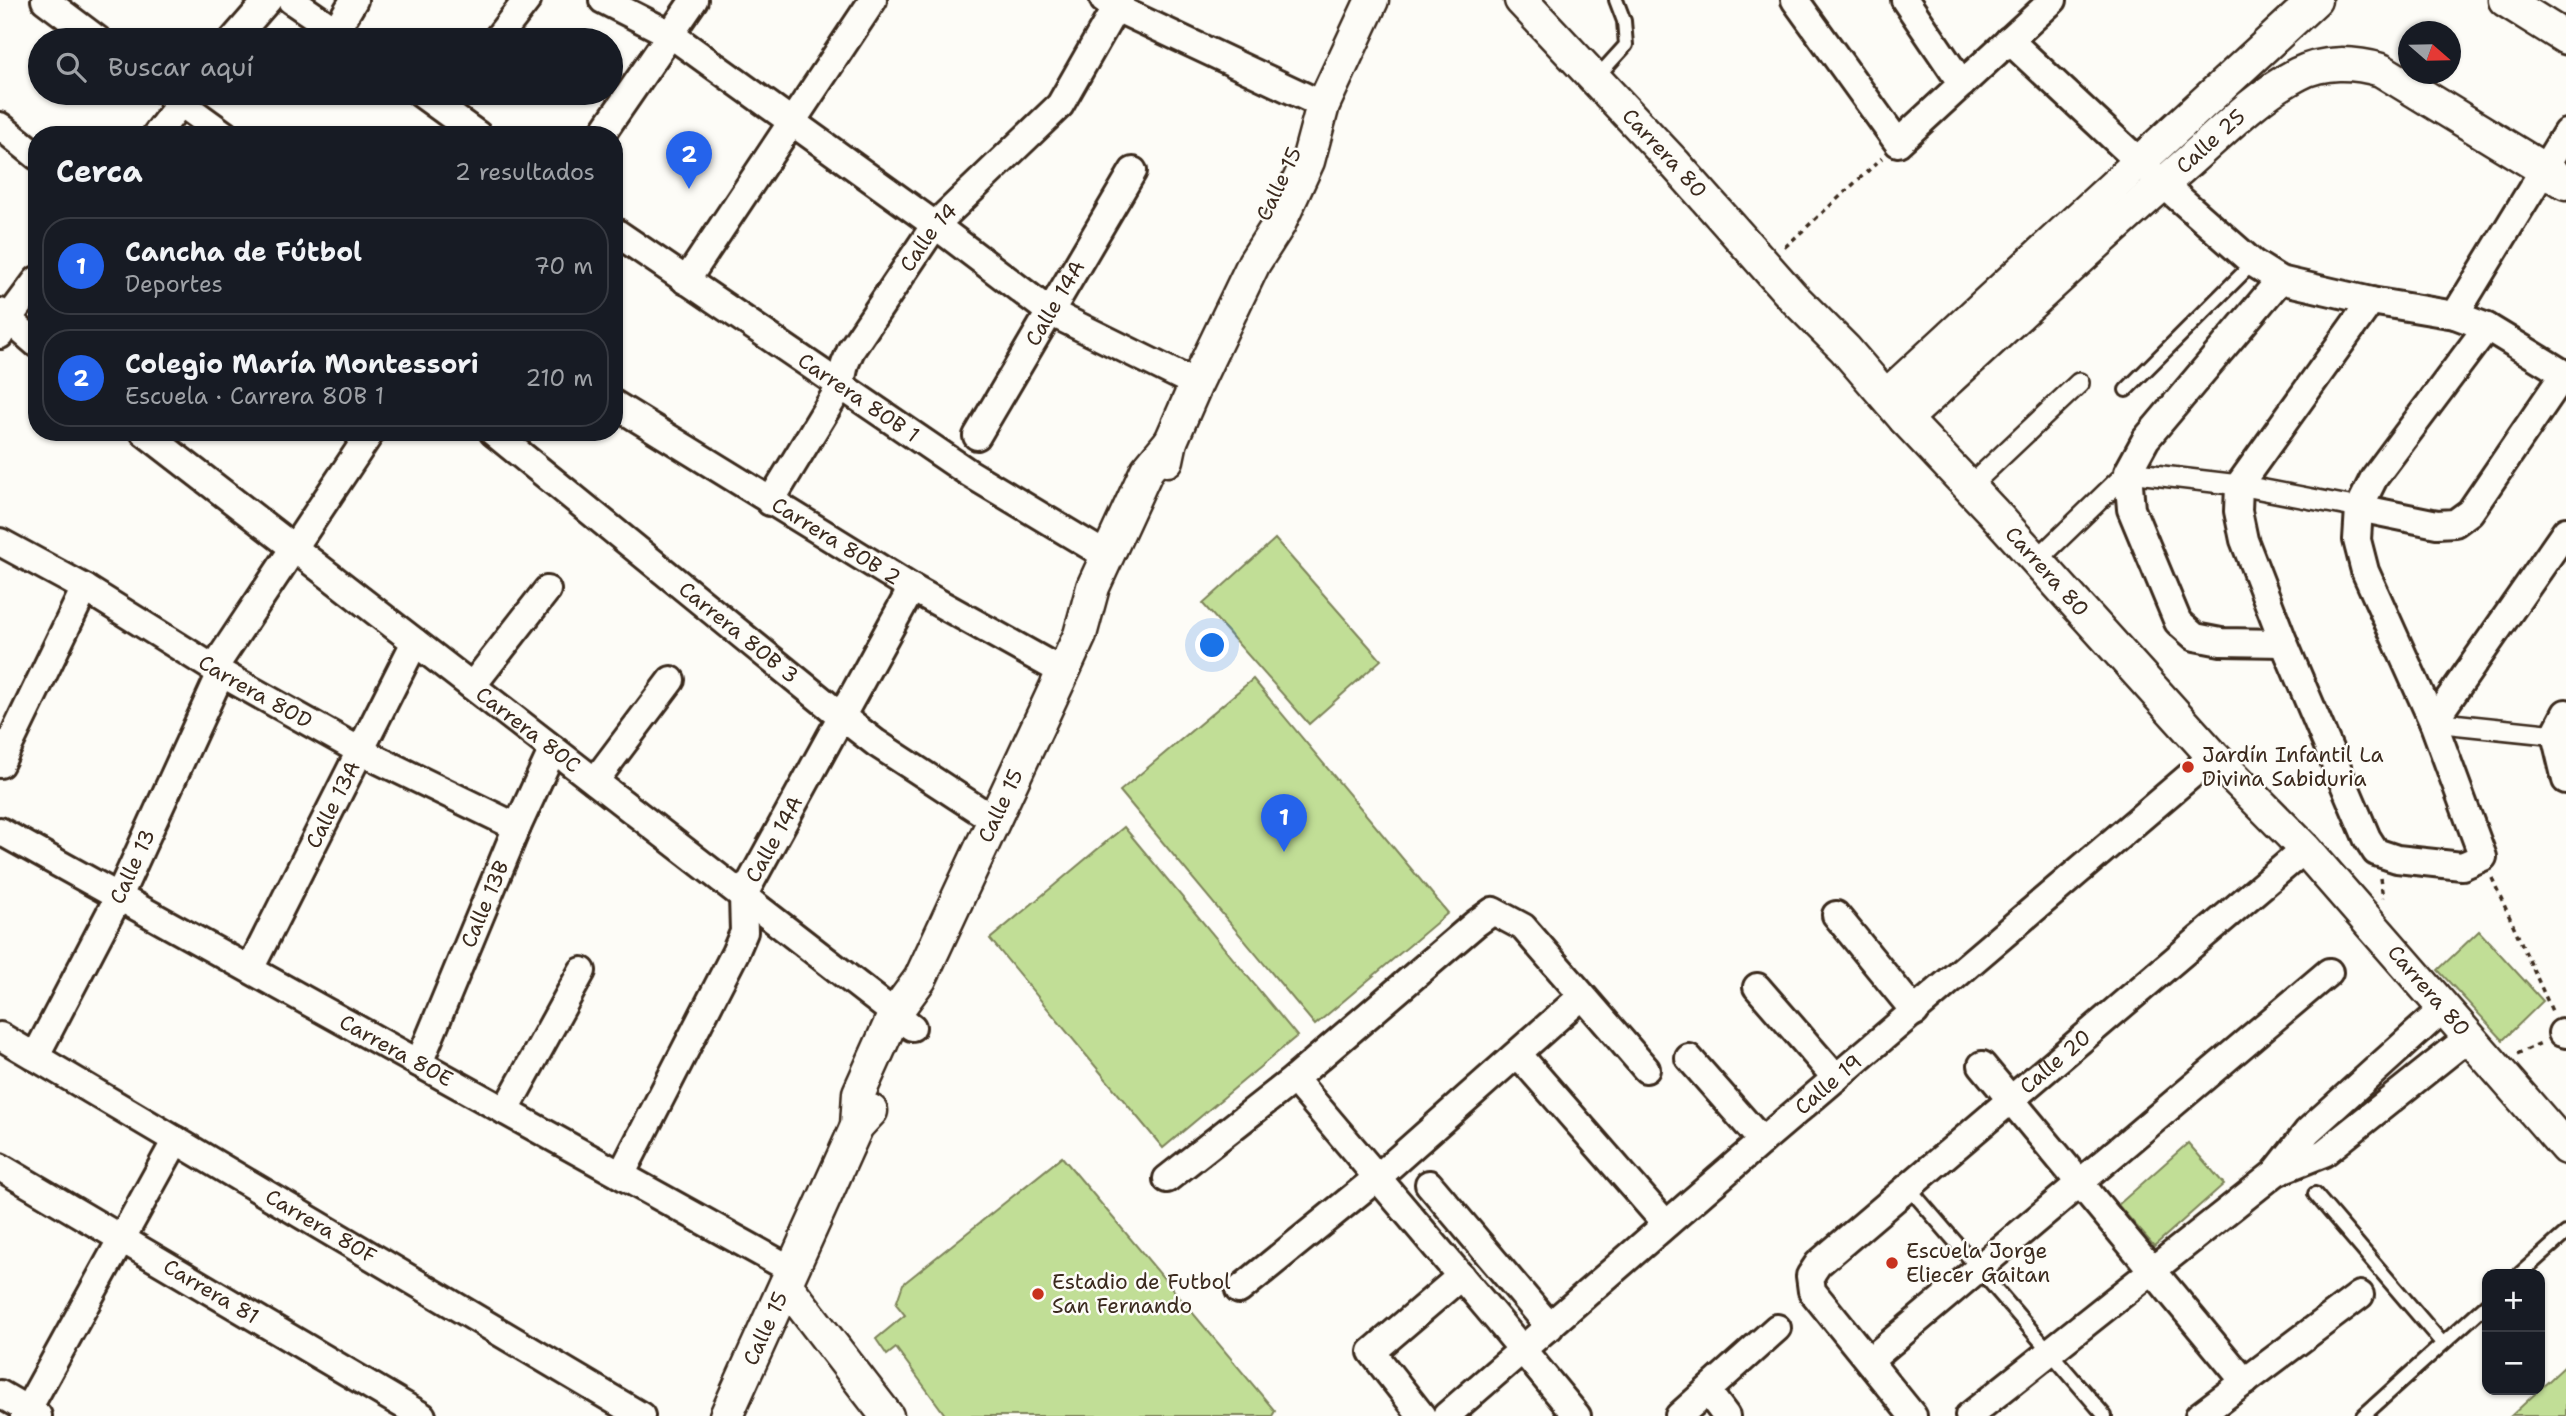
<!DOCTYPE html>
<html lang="es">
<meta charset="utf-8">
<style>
:root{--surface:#171b24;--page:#20242c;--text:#f1f3f6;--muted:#9ea1a6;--line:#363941;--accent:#2563eb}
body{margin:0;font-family:"Shantell Sans",sans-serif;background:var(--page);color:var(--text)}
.controls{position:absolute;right:21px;bottom:21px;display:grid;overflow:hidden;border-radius:14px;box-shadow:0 2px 5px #0004}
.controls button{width:63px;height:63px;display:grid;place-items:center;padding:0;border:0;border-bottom:2px solid var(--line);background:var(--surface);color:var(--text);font:35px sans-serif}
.compass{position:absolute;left:2398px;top:21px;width:63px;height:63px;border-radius:50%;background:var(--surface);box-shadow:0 2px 5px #0004;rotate:110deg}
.you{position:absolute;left:1213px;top:646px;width:24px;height:24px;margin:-18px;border:5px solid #fff;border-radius:50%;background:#1a73e8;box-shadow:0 0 0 10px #1a73e833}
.badge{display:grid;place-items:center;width:46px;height:46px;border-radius:50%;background:var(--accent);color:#fff;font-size:23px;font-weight:700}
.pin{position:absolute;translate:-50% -58px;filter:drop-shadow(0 2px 4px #0008)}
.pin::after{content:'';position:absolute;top:37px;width:24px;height:21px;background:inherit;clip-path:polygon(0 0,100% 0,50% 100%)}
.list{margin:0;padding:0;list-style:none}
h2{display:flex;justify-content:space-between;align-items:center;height:91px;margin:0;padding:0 28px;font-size:30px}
h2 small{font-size:23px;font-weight:400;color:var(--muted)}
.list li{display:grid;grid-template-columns:46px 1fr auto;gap:21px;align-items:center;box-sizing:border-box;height:98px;margin:0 14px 14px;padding:0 14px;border:2px solid var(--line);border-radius:28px}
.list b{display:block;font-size:26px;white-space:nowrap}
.list p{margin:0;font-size:23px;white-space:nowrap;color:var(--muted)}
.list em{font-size:23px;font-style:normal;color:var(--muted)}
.icon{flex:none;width:38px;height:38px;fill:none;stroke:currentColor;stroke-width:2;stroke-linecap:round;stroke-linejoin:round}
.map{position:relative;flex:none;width:2566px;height:1416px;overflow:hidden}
.search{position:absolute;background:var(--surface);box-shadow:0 2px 5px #0004;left:28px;top:28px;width:595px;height:77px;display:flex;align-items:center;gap:18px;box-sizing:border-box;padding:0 24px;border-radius:38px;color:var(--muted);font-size:26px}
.panel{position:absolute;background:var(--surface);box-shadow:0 2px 5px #0004;left:28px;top:126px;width:595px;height:315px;border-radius:28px}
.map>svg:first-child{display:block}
.green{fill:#c1de96;stroke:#7e845a;stroke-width:2}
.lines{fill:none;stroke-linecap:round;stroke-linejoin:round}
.service-casing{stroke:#3b2a1e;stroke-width:18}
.pedestrian-casing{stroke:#3b2a1e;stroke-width:24}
.minor-casing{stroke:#3b2a1e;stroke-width:32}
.tertiary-casing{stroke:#3b2a1e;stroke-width:37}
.path{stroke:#3b2a1e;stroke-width:3.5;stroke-dasharray:5 5;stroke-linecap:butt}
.service{stroke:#fdfcf7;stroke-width:12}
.pedestrian{stroke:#fdfcf7;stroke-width:19}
.minor{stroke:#fdfcf7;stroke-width:26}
.tertiary{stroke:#fdfcf7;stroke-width:32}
.poi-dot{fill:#c8321e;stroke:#fdfcf7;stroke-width:2.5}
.labels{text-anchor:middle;stroke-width:5;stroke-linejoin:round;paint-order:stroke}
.street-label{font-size:21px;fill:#3b2a1e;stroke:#fdfcf7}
.poi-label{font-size:21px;fill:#3b2a1e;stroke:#fdfcf7;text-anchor:start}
</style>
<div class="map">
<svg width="2566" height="1416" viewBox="0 0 2566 1416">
<rect width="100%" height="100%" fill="#fdfcf7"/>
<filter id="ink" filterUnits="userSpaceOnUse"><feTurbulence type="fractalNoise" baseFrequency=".0143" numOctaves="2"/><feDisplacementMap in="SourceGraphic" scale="14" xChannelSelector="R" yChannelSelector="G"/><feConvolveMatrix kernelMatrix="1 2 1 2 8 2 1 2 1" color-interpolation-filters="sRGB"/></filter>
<g filter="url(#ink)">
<path class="green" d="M1275,539l106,121 -72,64 -106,-120z
M1253,679l195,234 -133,112 -195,-234z
M1124,827l173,209 -134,112 -173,-209z
M2479,931l64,70 -40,39 -65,-70z
M2188,1143l36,41 -70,62 -36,-41z
M1062,1157l213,254 -3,5h-326l-50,-68 -9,7 -11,-16 29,-24 -9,-11 7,-20z
M2566,1365v51h-55z"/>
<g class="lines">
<defs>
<path id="service" d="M1596,78l30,-33 -2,-24 -8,-21
M2126,390l127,-127
M1909,1188l196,228
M2315,1194l128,150
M2520,1274l46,-41
M2363,1416l124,-112"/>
<path id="pedestrian" d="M1969,487l110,-104
M2037,560l91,-88 111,13 120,23
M2433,722l133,14"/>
<g id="minor">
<path d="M45,0l53,40"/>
<path d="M291,0l58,40"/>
<path d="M603,0l67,34 265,191 115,87 146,72"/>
<path d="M1104,0l12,8 207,97"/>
<path d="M1795,0l103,143 155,-143"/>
<path d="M1905,0l57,84"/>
<path d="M336,30l18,-30"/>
<path d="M233,40l35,-40"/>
<path d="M496,40l31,-40"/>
<path d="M2009,40l154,144 90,79 27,17 91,21 84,14 32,12 79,48"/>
<path d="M167,93l58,42"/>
<path d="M420,93l58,42"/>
<path d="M0,126l37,30"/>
<path d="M156,135l32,-42"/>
<path d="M601,135l93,-135"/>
<path id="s1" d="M614,231l355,242 138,83"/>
<path d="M2280,280l-134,159 -18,33 3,37 47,113 17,15 26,5 63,1"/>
<path d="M686,281l187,-281"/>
<path d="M2371,301l-132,184 -1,26 6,29 40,103 83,195 9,14 21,7 65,7 21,-9 -50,-135 -68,-151 -8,-31 2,-32 15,-30 113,-151"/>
<path d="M0,312l37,32"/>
<path d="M2455,315l111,-182"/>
<path d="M0,335l8,-16 29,-39"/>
<path id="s2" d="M614,404l298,184 151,84"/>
<path id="s3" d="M144,432l768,595"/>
<path id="s4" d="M493,432l348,284 35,27 118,77"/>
<path id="s5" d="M977,436l156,-265"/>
<path id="s6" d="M770,502l70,-115 5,-23 6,-14 84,-125 125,-120 60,-105"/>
<path d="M2359,508l78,16 18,-1 15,-11 94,-138"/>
<path id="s7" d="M0,542l85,46 136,85 141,79 155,75"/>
<path d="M214,668l157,-236"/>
<path d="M472,686l75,-96"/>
<path d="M2566,713l-11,21 11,46"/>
<path d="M2433,722l133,-191"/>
<path d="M0,764l85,-176"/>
<path d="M595,781l76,-101"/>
<path id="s8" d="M0,831l792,439"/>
<path d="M1836,915l79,97"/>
<path id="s9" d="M250,969l165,-327"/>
<path d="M1757,987l79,91"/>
<path d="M2562,1033l4,1"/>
<path id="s10" d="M0,1036l641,380"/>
<path d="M1518,1054l148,170"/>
<path id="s11" d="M35,1057l84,-161 102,-223"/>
<path d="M1689,1058l73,83"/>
<path id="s12" d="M419,1063l98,-236 36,-78"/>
<path d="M1982,1065l263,317"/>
<path d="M1294,1079l203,240 80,97"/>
<path d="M505,1111l77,-140"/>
<path id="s13" d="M0,1167l422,249"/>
<path d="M2276,1172l48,-19 145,-116"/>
<path id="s14" d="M621,1175l114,-222 9,-21 -1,-36 169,-308"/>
<path d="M1167,1179l127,-100 181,-155 18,-13 30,16 123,142"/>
<path d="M1429,1184l121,143"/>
<path d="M1239,1290l139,-113 203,-180"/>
<path d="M1869,1361l460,-389"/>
<path d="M1708,1392l18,24"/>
<path d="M0,1394l38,22"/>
<path d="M24,1416l152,-276"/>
<path d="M1422,1416l-50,-64 89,-76"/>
<path id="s15" d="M1446,1416l316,-275 451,-385"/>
<path d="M1679,1416l98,-88"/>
<path id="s16" d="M1913,1416l-101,-125 -2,-15 8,-12 487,-415"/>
<path d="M1969,1416l306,-243 33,-42 136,-123"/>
<path d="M2199,1416l161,-121"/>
</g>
<g id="tertiary">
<path id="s17" d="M1521,0l155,165 117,132 52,52 60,70 88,93 220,244 92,93 261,299"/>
<path d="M2505,0l61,38"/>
<path d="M1886,396l429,-396"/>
<path id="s18" d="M1905,419c92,-83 182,-169 276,-251 37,-32 73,-71 117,-94 25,-13 56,-12 83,-4l185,113"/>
<path d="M1167,460l4,-19 25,-57 58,-121 25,-39 29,-63 15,-56 49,-105"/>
<path id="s19" d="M857,1126l2,-33 36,-80 25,-34 143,-307 17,-37 13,-48 54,-117 24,-29"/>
<path d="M786,1285l101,131"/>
<path id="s20" d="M726,1416l131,-290 14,-15"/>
</g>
</defs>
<use href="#service" class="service-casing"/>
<use href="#pedestrian" class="pedestrian-casing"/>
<use href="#minor" class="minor-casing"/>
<use href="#tertiary" class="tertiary-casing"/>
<path class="path" d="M1785,247l97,-89
M2380,878l3,20
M2492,878l60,133
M2517,1054l24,-11"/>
<use href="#service" class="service"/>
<use href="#pedestrian" class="pedestrian"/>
<use href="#minor" class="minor"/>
<use href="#tertiary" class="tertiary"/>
</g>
</g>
<g class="poi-dot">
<circle cx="2188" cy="767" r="7"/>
<circle cx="1892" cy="1263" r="7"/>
<circle cx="1038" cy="1294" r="7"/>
</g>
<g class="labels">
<g class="street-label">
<text dy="7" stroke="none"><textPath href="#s18" startOffset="413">Calle 25</textPath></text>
<text dy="7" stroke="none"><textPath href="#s17" startOffset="210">Carrera 80</textPath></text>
<text transform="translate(1279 184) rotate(-65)" y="7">Calle 15</text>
<text dy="7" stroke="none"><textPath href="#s6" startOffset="310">Calle 14</textPath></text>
<text dy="7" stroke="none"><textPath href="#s5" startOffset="154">Calle 14A</textPath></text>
<text dy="7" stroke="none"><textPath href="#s1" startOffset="296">Carrera 80B 1</textPath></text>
<text dy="7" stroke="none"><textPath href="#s2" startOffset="261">Carrera 80B 2</textPath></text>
<text dy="7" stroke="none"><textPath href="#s17" startOffset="777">Carrera 80</textPath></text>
<text dy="7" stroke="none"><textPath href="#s4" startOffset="317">Carrera 80B 3</textPath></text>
<text dy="7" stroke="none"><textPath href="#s7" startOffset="296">Carrera 80D</textPath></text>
<text dy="7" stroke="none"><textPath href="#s3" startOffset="486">Carrera 80C</textPath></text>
<text dy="7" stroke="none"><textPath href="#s9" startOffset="184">Calle 13A</textPath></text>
<text dy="7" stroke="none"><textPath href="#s19" startOffset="354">Calle 15</textPath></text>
<text dy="7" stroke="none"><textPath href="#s14" startOffset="373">Calle 14A</textPath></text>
<text dy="7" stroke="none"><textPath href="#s11" startOffset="214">Calle 13</textPath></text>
<text dy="7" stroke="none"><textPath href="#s12" startOffset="172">Calle 13B</textPath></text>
<text dy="7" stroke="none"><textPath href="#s17" startOffset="1344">Carrera 80</textPath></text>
<text dy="7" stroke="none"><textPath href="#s8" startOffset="453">Carrera 80E</textPath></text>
<text dy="7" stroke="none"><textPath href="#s16" startOffset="502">Calle 20</textPath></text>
<text dy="7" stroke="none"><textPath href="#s15" startOffset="506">Calle 19</textPath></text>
<text dy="7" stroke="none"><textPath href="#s10" startOffset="373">Carrera 80F</textPath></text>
<text dy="7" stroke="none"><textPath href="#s13" startOffset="245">Carrera 81</textPath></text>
<text dy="7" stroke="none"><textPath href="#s20" startOffset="96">Calle 15</textPath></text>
</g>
<g class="poi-label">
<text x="2202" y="762">Jardín Infantil La<tspan x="2202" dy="24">Divina Sabiduria</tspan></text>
<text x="1906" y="1258">Escuela Jorge<tspan x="1906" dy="24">Eliecer Gaitan</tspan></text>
<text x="1052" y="1289">Estadio de Futbol<tspan x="1052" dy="24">San Fernando</tspan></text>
</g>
</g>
</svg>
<div class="controls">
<button>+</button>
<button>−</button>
</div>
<svg class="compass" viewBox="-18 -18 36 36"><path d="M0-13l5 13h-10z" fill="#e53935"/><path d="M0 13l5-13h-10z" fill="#9ea1a6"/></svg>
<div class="you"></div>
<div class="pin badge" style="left:1284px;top:852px">1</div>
<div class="pin badge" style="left:689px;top:189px">2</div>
<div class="search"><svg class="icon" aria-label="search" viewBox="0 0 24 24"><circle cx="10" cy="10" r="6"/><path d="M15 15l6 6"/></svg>Buscar aquí</div>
<section class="panel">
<h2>Cerca<small>2 resultados</small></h2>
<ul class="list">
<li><span class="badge">1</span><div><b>Cancha de Fútbol</b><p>Deportes</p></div><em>70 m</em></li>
<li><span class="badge">2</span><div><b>Colegio María Montessori</b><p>Escuela · Carrera 80B 1</p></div><em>210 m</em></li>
</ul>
</section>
</div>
